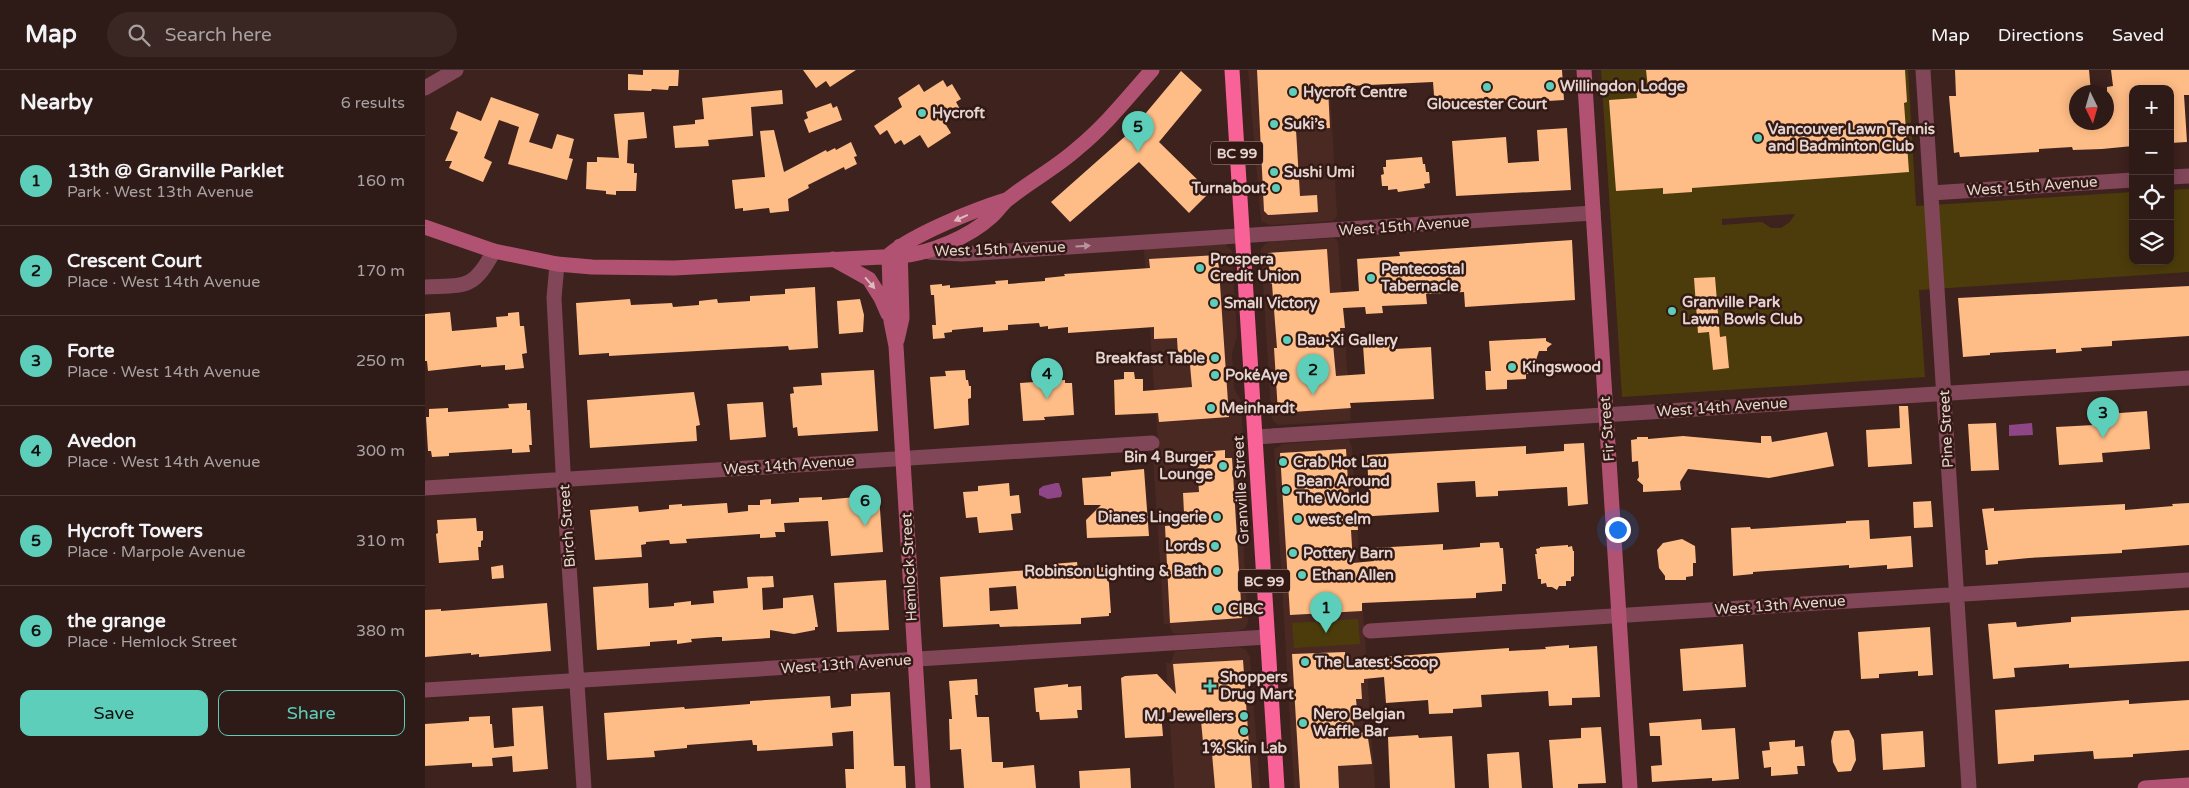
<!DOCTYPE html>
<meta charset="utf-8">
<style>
:root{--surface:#2e1a16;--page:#3a2723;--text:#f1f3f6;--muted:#a7a1a1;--line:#493835;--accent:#5dceb9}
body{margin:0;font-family:"Varela Round",sans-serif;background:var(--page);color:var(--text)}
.controls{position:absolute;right:15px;top:15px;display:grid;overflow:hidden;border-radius:10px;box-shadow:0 2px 12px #0003}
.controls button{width:45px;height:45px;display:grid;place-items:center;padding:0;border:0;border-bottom:1px solid var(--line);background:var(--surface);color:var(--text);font:25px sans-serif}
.compass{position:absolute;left:1644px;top:15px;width:45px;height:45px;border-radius:50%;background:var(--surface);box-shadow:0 2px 12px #0003;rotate:175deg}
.you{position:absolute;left:1192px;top:459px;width:18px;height:18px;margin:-12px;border:4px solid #fff;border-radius:50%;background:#1a73e8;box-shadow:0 0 0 8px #1a73e833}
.badge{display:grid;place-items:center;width:32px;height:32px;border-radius:50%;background:var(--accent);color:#111;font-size:16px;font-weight:700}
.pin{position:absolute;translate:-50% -41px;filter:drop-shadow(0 1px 2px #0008)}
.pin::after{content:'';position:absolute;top:26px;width:18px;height:15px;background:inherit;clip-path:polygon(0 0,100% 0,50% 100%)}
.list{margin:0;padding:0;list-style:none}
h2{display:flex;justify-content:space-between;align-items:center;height:65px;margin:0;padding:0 20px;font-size:21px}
h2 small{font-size:16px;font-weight:400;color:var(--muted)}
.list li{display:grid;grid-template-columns:32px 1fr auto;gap:15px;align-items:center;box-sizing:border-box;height:90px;padding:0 20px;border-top:1px solid var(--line)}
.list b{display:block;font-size:19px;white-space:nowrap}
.list p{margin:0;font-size:16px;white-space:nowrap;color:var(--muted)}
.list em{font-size:16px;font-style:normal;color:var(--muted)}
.actions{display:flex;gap:10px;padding:15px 20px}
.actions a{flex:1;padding:11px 0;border:1px solid var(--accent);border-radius:10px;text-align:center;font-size:18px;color:var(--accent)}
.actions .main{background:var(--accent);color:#111}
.icon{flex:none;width:28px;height:28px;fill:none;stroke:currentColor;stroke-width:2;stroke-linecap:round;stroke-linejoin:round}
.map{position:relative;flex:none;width:1764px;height:718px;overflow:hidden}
header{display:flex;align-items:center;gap:30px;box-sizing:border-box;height:70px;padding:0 25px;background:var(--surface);border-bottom:1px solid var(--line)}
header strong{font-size:24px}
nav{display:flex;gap:28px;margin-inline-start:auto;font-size:18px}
.search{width:350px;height:45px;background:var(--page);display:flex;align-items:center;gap:12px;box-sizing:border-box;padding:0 18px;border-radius:28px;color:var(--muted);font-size:19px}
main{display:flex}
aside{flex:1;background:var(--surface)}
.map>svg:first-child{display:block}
.built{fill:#4b2923}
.green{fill:#4c3c0c;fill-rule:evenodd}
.water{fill:#8e4687}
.building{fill:#febc86;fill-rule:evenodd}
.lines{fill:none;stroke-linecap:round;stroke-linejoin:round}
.street{stroke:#824659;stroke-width:15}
.secondary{stroke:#b25272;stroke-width:15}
.highway{stroke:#f86297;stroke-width:15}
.oneway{fill:#dcbabd}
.oneway2{fill:#b9949a}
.poi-dot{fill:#5dceb9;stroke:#321914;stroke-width:2}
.labels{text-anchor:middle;stroke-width:5;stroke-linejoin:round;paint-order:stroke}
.shield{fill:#321914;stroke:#b09c98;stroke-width:1}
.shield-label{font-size:14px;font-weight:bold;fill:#e6d4d0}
.poi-label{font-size:15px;font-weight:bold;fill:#e6d4d0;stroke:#321914;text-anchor:start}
.street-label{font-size:15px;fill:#e6d4d0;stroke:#321914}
</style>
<header>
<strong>Map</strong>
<div class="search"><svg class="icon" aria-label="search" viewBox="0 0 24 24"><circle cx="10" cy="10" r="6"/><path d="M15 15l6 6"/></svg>Search here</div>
<nav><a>Map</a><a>Directions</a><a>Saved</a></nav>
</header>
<main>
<aside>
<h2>Nearby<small>6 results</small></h2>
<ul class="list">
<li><span class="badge">1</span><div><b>13th @ Granville Parklet</b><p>Park · West 13th Avenue</p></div><em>160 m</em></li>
<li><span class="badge">2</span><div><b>Crescent Court</b><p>Place · West 14th Avenue</p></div><em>170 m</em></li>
<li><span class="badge">3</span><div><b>Forte</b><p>Place · West 14th Avenue</p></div><em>250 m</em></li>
<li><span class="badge">4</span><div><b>Avedon</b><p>Place · West 14th Avenue</p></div><em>300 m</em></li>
<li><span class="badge">5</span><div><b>Hycroft Towers</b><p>Place · Marpole Avenue</p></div><em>310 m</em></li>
<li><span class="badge">6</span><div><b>the grange</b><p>Place · Hemlock Street</p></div><em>380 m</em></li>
</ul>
<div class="actions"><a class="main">Save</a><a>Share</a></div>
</aside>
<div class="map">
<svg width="1764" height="718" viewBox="0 0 1764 718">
<rect width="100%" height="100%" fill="#3d221e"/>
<path class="built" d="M823,0h81l8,146 -4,5 -63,4 -9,-4z
M909,168l4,4 13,178 -1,1 -72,4 -5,-4 -2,-8 -10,-164 4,-5 5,-2z
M800,174l7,7 5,85 -5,18 2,34 7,13 4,74 -5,15 8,132 -3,6 -6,3 -63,3 -3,-1 -4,-9h-5l-11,-166 6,-1 -15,-209z
M921,369l3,1 3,8 23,340h-81l-20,-339 9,-5z
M814,577l7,3 4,7 10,131h-86l-8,-125h5l4,-12z"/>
<path class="green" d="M1176,0h307l8,136 217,-14v69h37v-71l19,-1v83l-270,18 6,87 -303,20zM1370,144l-5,8 -9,6h-10l-9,-6 -40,3v-6z
M933,549l2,25 -66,4 -2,-25z"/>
<path class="water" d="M1607,353l1,12 -24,1v-11z
M631,413h3l3,10 -1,4 -13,2 -9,-4v-6l4,-3z"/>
<path class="building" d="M218,0h36l-1,16h-9l-1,4 -16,-1 -1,2 -23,-1v-16l15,1z
M378,0h53l-26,17 -4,-6 -10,7z
M832,0h305l2,30 -129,8 -2,-26 -105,5 2,41 -34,2 4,66 17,-1 1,17 -50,3 -4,-4z
M1221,0h259l2,32 -3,1 5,69 -217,16v4l-29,2v-6l-47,3 -7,-91 28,-2 -1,-9 12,-1z
M1530,0h134l2,22h-14v30h30v-35l6,-1 -2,-16h78v25h-5l3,47 -17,1v-54h-37v57l-31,3 -29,1 -1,-3 -33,2v3l-79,5 -1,-5 -5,1 -5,-57h7z
M756,1l21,19 -43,52 51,50 -21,21 -50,-51 -69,60 -19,-20 79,-70z
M518,10l4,7 5,-3 9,15 -5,3 4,7 -17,11 8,13 -23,15 -8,-13 -16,10 -3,-5 -6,4 -8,-14 -7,5 -6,-9 28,-19 -4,-9 21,-14 5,8z
M357,20l1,14 -32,3 2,29 -45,4 1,6 -34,2 -2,-22 22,-2v-4l9,-1 -2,-21z
M66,27l48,17 -10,28 23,7 5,-15 17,5 -5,19 4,1 -6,21 -59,-16 11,-37 -20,-7 -15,38 8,4 -9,20 -34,-14 3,-7h-7l13,-29 -8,-3 7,-18 24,10z
M406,33l2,5 4,-2 5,14 -33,13 -5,-13 4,-2 -2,-6z
M219,42l3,26 -19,2 -1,23 7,1v9h3l-1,18h-20v4l-10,-1v-3l-20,-2 1,-27h10v-5l22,1 -5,-44z
M1142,58l4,62 -115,6 -4,-55 54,-4 2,26 31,-2 -2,-31z
M349,60l10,42 42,-22 1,2 8,-4 1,2 15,-8 6,14 -3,1 3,7 -12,6 -1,-3 -36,18 1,3 -21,11 1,12 -19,2 -1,-5 -26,3v-3l-8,1 -3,-29 33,-3 -5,-46z
M997,87l1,7h2l1,8h3l1,11 -6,1 1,4 -27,4 -1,-3 -9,1v-4h-6l-1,-11 3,-1 -1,-7h3v-7z
M1147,170l3,60 -110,7 -1,-15 -38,2 1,10 -45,2 1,7 -17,1 -1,-7 -22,1 2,20h-5l1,15 -8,1 3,32 29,-2 -2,-29 31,-2 1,6 36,-2 3,52 -84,4 1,5 -73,5 -4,-65h3l-5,-64h-2l-2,-31 59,-4 3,44 29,-2 -2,-32 43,-3 -1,-4z
M793,185l11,162 -70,5 -1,-9 -43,2 -1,-35 10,-1v-7h10l1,7h8v12l49,-4 -3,-33 -11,1 -1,-17 -23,1v-12l-86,6v-6l-20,2v-3l-8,1 -1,-4 -31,2v5l-25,2v-5l-31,3v2l-8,1 1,5 -12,1 -1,-14h4l-2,-30h-3l-1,-10 12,-1v2l8,-1v3l46,-4 -1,-3 13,-1v4l37,-3v-3l20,-2 -1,-2 86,-6 -1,-9z
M1290,207l5,60 6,-1 3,32 -16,2 -4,-38 -11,1 -4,-55z
M1764,216v50l-77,5v5l-31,2 1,3 -26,2v-4l-66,4v2l-27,2 -5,-59z
M390,217l3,61 -29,2 -1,-4 -179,10v-3l-30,2 -3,-52 54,-4 1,6 41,-2 1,4 26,-2v-4l18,-2 1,4 32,-2v-5l35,-2v-5z
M435,229l4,16 -1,17 -24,2 -2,-33z
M25,242l2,19 45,-4 -1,-10 12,-1v-3l11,-1 1,14h4l3,27 -5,1 2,14 -19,2v-5l-24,2v-2l-53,6 -1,-10h-2v-47z
M1121,268v3l6,3 -5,4v3h-8l-3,9 -4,3 1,10 -7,1v5l-19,1v9l-21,1 -1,-19h6l-2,-30z
M449,300l4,61 -80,5 -1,-9 -4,1 -3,-34 4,-1 -1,-6 29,-2 -1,-12z
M540,300l1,10h2l1,6h2v12l-3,1 1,26 -35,4 -4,-52 16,-1 -1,-5z
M640,310v3h7l2,32 -30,2 1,3 -22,1 -3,-38z
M269,322l6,33 -4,1 1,15 -107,7 -3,-48z
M338,332l3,35 -36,3 -3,-36z
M102,333v7h3l2,35h-3l1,7 -18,1v-4l-63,4v3l-17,1 -1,-6h-3l-2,-34h3v-8l19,-1v4l61,-4 -1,-4z
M1474,336h9l4,58 -44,3 -2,-37 34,-2z
M1722,341l3,38 -48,4 1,9 -44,3 -3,-38 38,-2 -1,-10z
M1571,353l3,47 -28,1 -3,-47z
M1402,362l7,34 -65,12 -81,-9 -8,13 1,8 -38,2v-7l-6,-5 2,-3 -1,-16 -6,1 -1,-22 6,-1v-2h11v2l35,-3 78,7v-7h10l1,6z
M1159,373l4,61 -20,2 -1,-19 -69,4v5l-22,1 -1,-16 -38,2 2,29 -82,5 1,13h-7l2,33 21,-2 -1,-13 70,-4v6l37,-3v-4l19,-1 1,6h3l3,36h-4v7l-26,2v5l-114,5v8l-72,4 -10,-162 66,-4 3,49 20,-2 -2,-41 159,-9v8l38,-3v-7z
M800,380v8h7l10,160 -72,5 -5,-97 13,-1 -1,-11 7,-1 -1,-20 16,-1 -2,-32h4v-8z
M719,399l5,67 -62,2 -1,-18 15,-15h-17l-2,-27 29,-2v-4z
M584,413l1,13 9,-1 2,18 -10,1 2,16 -34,3 -2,-16 -11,1 -3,-26 15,-1v-5z
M454,425l4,57 -52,4 -3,-35 -44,2 1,9h-10l1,5 -16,1v-4l-74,5 1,4 -17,1 -1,-4 -23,2v2l-5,1 1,12 -47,3 -5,-50 48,-4 1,6 30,-3v-4l13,-1v2l45,-3 1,10 20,-2v-6h12v-5l11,-1v5l28,-2v-4l23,-1v3z
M1506,431l2,26 -19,1 -1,-26z
M1764,433v42l-67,5v3l-93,5 -31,3v3l-12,1 -1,-15h3l-6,-41 12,-1v3l131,-7v6l48,-4 -1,-2z
M51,448l1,13h6v9l-2,1v6h-3l1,13 -40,3 -3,-29 2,-1 -1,-13z
M1444,450l1,19 41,-3 2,31 -26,2v-4l-38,3v-3l-96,7v2l-20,2 -2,-48 19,-1 1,2 95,-6v-2z
M1257,469l13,7 1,17h-3v13l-7,1v3h-21v-4l-6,-8 -2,-18 6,-7z
M1143,475v2l4,-1 1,5h1v25l-3,1v4h-5v5h-7l-2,4 -5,-3h-5l-1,-4 -5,1v-5h-3l-3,-25h2l-1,-5 4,-1v-1z
M652,492l1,7 28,-2 2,2 3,44h-2v3l-28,2v6l-81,3 -1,-3 -56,3 -3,-50 113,-9 -1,-4zM591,516l2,23 -28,2 -1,-23z
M78,495l1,13 -12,1 -1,-12z
M348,506l1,11 -12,1 1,22 20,-2v-10l30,-3 5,32h-3v3l-21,4 -24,-4v8l-48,3v-4h-5l-26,2 1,3 -15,2v-4l-27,2v4l-53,4 -4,-63 55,-4 1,25 25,-2v-3l17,-2v4l23,-2 -1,-12 35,-3 -1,-11z
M461,510l3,50 -52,2 -3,-49z
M122,533l4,48 -72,6v-3l-8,1v-2l-46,4v-47l16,-1v2z
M1764,540v51l-120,7v-4l-55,4 1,9 -22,2 -5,-55 28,-2 1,5 54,-5v-5z
M1505,557l3,48 -15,1v-5l-39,3v4l-18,1 -3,-47z
M1318,574l3,43 -63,4 -3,-42z
M1144,575v3l28,-2 3,51 -28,1v7l-23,1 -1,-15 -67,4 1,12 -29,2v4l-24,1 -1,-14 -42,3 -2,-26 -20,2v4h-3l1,16h-6l1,11 -4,1 1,22 13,-1 5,32 -34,2 1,22h-39l-8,-134 53,-2 1,16 37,-3v-8l126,-9v3l37,-2 -1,-2z
M818,590l9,128h-37l-4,-46h-8l-3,-32 -39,3 2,23 -38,2 -4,-60 4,-2 32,-2 19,20 -3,-30z
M552,609l1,16h-3l2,22h12l3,45h11v6l31,-3 2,23h-72l-3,-39 -11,1 -1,-31h3l-3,-38z
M643,614v3l13,-1 1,24h-5l1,8 -38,2 -1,-8h-3l-2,-24z
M465,622l4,74h11l1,22h-60l-1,-19h9l-1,-38 -21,2 1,13 -76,5v-6h-4l-1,-5 -65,5v3l-33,3 1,6 -48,3 -3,-47 80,-6 1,2 65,-5v-3l80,-5 1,12 20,-2v-12z
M1704,630v4l60,-4v50l-56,4v3l-39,2 -1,-8 -29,2 -30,2v6l-36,3 -3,-54z
M118,636l5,63 -35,3 -1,-16 -20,2 1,8 -21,1v-4l-47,3v-42l44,-3v-4l21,-1v8h2l2,24 20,-2 -2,-38z
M1276,649l1,11 33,-2 4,51 -27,2v-3l-60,4 -1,-16 11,-1 -2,-29h-10l-1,-13z
M1176,657l5,56 -28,1v4h-25l-4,-48 32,-2v-10z
M1424,660l5,10 2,20 -5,11 -13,1 -5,-10 -2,-21 3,-10z
M1498,661l2,36 -42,3 -2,-36z
M993,665l1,3 33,-2 3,52h-65l-2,-51z
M1370,670v7l8,-1 2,20h-8l1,8 -27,2v-9l-7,1 -2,-17 8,-1 -1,-8z
M1094,682l3,36h-33l-2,-34z
M705,698l1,20h-51l-1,-17z"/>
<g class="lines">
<path class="street" d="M1498,0l46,718
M0,18l31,-18
M1745,107l19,-1
M1506,123l202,-13
M504,182l33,2 631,-41
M132,194l-3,34 10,192 20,298
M0,217c41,-2 48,3 69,-36
M830,367l934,-59
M0,418l727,-45
M945,561l819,-51
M0,620l842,-53"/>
<path class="secondary" d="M1159,0l46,718
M0,157l69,24 63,13 35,3 82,1 227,-12c30,-3 68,-19 90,-39 6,-5 10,-12 16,-17 23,-19 49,-32 71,-52 28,-23 50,-51 74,-78
M464,185l2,66 5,25 27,442
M464,185c25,-21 85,-45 117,-55
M408,189l36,20 12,19 7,16
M472,270l5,-22 -2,-72
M1720,718l44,-3"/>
<path class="highway" d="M807,0l45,718"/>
</g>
<defs><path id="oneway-solid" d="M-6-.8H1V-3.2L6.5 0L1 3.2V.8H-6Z" transform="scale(1.25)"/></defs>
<g class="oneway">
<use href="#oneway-solid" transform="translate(536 148) rotate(156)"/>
<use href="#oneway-solid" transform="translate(445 213) rotate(49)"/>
</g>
<use class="oneway2" href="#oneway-solid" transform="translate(658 176) rotate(-4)"/>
<g class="poi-dot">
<circle cx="1125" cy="16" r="5"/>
<circle cx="1062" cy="17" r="5"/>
<circle cx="868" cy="22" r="5"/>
<circle cx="497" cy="43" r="5"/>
<circle cx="849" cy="54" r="5"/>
<circle cx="1333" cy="68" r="5"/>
<circle cx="849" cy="102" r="5"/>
<circle cx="851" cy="118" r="5"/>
<circle cx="775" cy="198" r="5"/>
<circle cx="946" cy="208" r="5"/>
<circle cx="789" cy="233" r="5"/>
<circle cx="1247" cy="241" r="5"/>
<circle cx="862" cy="270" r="5"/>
<circle cx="790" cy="288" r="5"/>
<circle cx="1087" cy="297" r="5"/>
<circle cx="790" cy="305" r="5"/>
<circle cx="786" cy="338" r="5"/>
<circle cx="858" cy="392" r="5"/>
<circle cx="798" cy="396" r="5"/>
<circle cx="861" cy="420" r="5"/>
<circle cx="792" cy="447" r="5"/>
<circle cx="873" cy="449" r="5"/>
<circle cx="790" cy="476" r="5"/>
<circle cx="868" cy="483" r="5"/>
<circle cx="792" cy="501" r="5"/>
<circle cx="877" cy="505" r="5"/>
<circle cx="793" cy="539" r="5"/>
<circle cx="880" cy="592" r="5"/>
<path d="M782.5 608.5h5v5h5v5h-5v5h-5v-5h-5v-5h5z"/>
<circle cx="819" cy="646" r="5"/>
<circle cx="878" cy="653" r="5"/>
<circle cx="819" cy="661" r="5"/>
</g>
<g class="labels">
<g class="shield">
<rect x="786" y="71.5" width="52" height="23" rx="4"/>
<rect x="813" y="499.5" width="52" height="23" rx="4"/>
</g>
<g class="shield-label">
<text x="812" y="88">BC 99</text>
<text x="839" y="516">BC 99</text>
</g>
<g class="poi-label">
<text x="1135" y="21">Willingdon Lodge</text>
<text x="878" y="27">Hycroft Centre</text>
<text x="1062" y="39" text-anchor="middle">Gloucester Court</text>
<text x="507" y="48">Hycroft</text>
<text x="859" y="59">Suki’s</text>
<text x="1343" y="64">Vancouver Lawn Tennis<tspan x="1343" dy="17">and Badminton Club</tspan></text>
<text x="859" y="107">Sushi Umi</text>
<text x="841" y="123" text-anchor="end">Turnabout</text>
<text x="785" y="194">Prospera<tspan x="785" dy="17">Credit Union</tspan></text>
<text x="956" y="204">Pentecostal<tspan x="956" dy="17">Tabernacle</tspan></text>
<text x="1257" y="237">Granville Park<tspan x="1257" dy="17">Lawn Bowls Club</tspan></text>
<text x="799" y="238">Small Victory</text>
<text x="872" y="275">Bau-Xi Gallery</text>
<text x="780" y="293" text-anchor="end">Breakfast Table</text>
<text x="1097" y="302">Kingswood</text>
<text x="800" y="310">PokéAye</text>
<text x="796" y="343">Meinhardt</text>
<text x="788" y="392" text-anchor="end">Bin 4 Burger<tspan x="788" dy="17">Lounge</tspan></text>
<text x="868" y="397">Crab Hot Lau</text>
<text x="871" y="416">Bean Around<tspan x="871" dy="17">The World</tspan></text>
<text x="782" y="452" text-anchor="end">Dianes Lingerie</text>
<text x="883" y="454">west elm</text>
<text x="780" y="481" text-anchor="end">Lords</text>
<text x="878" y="488">Pottery Barn</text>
<text x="782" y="506" text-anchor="end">Robinson Lighting &amp; Bath</text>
<text x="887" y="510">Ethan Allen</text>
<text x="803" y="544">CIBC</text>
<text x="890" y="597">The Latest Scoop</text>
<text x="795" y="612">Shoppers<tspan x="795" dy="17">Drug Mart</tspan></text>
<text x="888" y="649">Nero Belgian<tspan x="888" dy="17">Waffle Bar</tspan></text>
<text x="809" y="651" text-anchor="end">MJ Jewellers</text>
<text x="819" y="683" text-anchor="middle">1% Skin Lab</text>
</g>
<g class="street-label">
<text transform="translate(1607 116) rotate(-4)" y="5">West 15th Avenue</text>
<text transform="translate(979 156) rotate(-4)" y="5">West 15th Avenue</text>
<text transform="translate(575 179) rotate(-2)" y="5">West 15th Avenue</text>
<text transform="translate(1297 337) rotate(-4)" y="5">West 14th Avenue</text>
<text transform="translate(1182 359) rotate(-94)" y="5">Fir Street</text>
<text transform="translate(1521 359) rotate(-93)" y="5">Pine Street</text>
<text transform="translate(364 395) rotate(-4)" y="5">West 14th Avenue</text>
<text transform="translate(816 420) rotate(-93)" y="5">Granville Street</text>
<text transform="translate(142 456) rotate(-94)" y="5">Birch Street</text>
<text transform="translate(484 497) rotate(-93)" y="5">Hemlock Street</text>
<text transform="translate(1355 535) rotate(-4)" y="5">West 13th Avenue</text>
<text transform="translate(421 594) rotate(-4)" y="5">West 13th Avenue</text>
</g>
</g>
</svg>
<div class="controls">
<button>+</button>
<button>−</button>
<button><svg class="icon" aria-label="locate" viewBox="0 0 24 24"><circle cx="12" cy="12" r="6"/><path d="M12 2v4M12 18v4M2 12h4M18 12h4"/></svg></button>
<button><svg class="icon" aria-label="layers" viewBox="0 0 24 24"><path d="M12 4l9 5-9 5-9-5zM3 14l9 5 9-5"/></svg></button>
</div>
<svg class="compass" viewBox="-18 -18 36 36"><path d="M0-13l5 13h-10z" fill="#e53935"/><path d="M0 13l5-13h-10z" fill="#a7a1a1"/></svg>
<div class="you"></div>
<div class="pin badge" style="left:901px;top:563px">1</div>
<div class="pin badge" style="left:888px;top:325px">2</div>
<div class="pin badge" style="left:1678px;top:368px">3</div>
<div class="pin badge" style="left:622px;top:329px">4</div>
<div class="pin badge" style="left:713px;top:82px">5</div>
<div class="pin badge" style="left:440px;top:456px">6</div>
</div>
</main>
